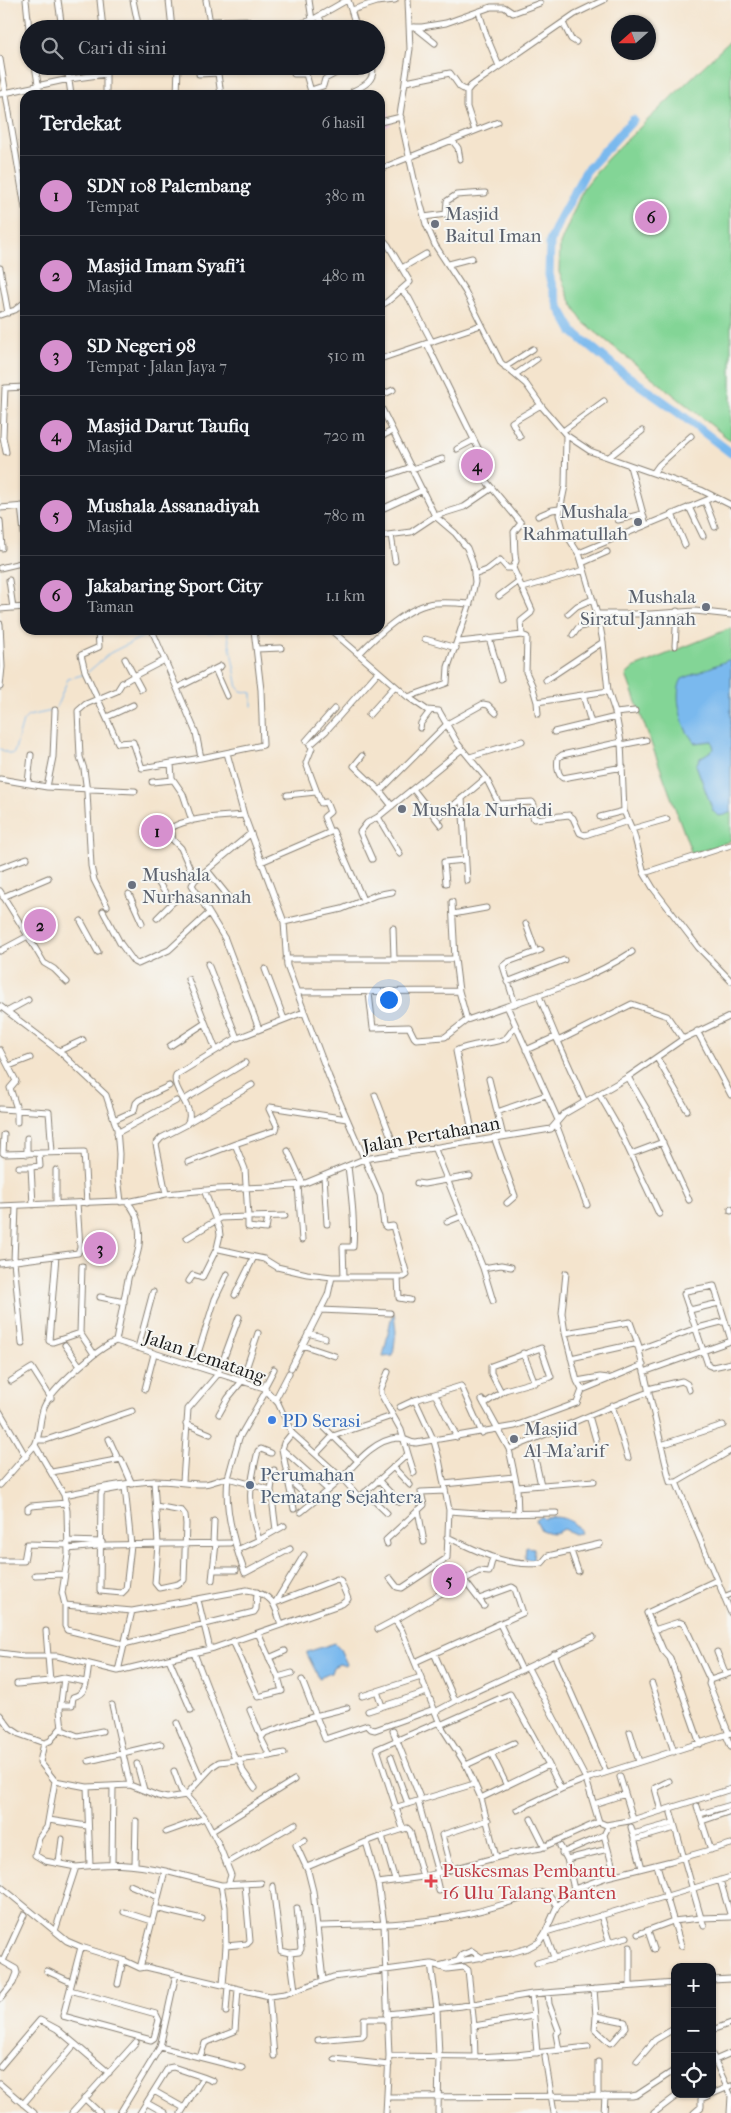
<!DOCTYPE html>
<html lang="id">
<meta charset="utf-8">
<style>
:root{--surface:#171b24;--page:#20242c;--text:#f1f3f6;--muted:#9ea1a6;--line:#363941;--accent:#d690ce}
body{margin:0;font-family:"IM FELL French Canon",serif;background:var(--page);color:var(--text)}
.controls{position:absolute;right:15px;bottom:15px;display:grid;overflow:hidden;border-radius:10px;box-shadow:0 1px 4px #0004}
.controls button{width:45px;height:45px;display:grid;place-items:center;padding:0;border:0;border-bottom:1px solid var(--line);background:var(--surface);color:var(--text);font:25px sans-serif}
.compass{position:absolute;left:611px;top:15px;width:45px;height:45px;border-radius:50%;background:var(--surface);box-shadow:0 1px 4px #0004;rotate:249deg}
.you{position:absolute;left:388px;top:999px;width:18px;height:18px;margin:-12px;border:4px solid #fff;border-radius:50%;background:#1a73e8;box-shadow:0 0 0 8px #1a73e833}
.badge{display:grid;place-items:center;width:32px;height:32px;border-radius:50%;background:var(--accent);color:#111;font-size:16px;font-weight:700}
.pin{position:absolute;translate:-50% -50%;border:2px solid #fff;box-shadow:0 1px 5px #0006}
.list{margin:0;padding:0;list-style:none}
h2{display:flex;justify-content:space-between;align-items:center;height:65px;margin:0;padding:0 20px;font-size:21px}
h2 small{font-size:16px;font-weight:400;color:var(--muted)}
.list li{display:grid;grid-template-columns:32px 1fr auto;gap:15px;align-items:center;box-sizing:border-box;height:80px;padding:0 20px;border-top:1px solid var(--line)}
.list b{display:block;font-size:19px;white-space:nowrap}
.list p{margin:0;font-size:16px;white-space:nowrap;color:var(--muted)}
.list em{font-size:16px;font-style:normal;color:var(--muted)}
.icon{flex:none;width:28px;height:28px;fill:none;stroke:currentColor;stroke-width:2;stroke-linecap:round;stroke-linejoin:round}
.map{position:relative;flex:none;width:731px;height:2113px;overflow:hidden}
.search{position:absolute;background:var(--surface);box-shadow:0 1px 4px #0004;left:20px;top:20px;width:365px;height:55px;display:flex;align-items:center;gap:12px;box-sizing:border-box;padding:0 18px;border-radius:28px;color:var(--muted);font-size:19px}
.panel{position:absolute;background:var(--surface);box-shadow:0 1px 4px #0004;left:20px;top:90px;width:365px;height:545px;border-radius:15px}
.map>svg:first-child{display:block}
.built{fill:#f0d0e5}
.green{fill:#83d596;stroke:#507859}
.water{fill:#7ab9ee;stroke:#4b6a85}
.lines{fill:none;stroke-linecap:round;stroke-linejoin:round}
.stream{stroke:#7ab9ee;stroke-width:1}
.river{stroke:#7ab9ee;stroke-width:9}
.minor-casing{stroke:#888074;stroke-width:7}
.minor{stroke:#fff;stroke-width:5}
.worship-dot{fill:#6b7280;stroke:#f6f6f2;stroke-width:2}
.shop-dot{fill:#3f7fe0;stroke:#f6f6f2;stroke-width:2}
.service-dot{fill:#5c6f8a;stroke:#f6f6f2;stroke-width:2}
.health-dot{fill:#e0444e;stroke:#f6f6f2;stroke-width:2}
.labels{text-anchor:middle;stroke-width:4;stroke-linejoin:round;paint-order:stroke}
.worship-label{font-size:19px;fill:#5b616d;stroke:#f6f6f2;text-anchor:start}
.street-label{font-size:19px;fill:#1c1c1c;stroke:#f6f6f2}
.shop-label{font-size:19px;fill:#366cbe;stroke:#f6f6f2;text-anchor:start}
.service-label{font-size:19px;fill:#4e5e75;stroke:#f6f6f2;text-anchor:start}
.health-label{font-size:19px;fill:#be3a42;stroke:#f6f6f2;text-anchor:start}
</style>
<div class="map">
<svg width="731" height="2113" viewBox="0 0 731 2113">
<rect width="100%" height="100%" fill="#f6f6f2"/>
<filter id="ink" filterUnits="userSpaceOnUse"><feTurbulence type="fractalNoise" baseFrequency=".02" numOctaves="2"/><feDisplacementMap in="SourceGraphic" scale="10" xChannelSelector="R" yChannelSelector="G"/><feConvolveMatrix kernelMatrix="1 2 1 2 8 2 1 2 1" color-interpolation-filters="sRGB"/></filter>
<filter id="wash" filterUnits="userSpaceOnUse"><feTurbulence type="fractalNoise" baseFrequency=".0096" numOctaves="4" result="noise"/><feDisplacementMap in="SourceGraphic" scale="20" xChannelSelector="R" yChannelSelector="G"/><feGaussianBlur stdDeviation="1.12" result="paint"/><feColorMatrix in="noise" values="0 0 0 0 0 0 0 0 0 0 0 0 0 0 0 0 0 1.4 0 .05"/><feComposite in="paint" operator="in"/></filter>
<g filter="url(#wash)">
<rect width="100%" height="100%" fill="#f4e4cd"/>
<path class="built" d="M387,108l4,17 -11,4v-19z"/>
<path class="green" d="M731,40v401l-148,-119 -14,-24 -10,-26 1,-28 23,-55 25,-31z
M731,628v213l-39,13 -66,-179 9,-8z"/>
<path class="water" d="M731,659v153l-6,3 -7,1 -5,-5 -17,-46 4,-7 14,-9 -2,-8 -17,2c-3,-4 -7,-9 -9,-13 -6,-14 -12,-38 -4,-51z
M394,1313l2,19 -3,24 -10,1 8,-38z
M542,1516l3,3c13,-5 31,0 35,14l-6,1 -11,-5c-9,6 -13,4 -22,1l-5,-10z
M526,1547l8,1 -1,12 -8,-1z
M335,1643l4,4 8,17 -1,2 -7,-2 -6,3 -2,6 -12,5 -12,-24v-2z"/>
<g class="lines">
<path class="stream" d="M207,630l1,3 12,-3
M227,630l11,58 3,3 11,2v13
M88,672l22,-19 40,-20
M56,708l12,-29 17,-5
M0,749l10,5 4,-1 9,-32 5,-5 24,-5"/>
<path class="river" d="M633,120l-47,51 -26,48 -10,23 -1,33 3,11 7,21 14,25 46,38 56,40 56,43"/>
</g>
</g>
<g filter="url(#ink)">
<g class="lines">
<defs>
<path id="minor" d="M26,0l3,29
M58,0l4,29
M100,0l3,29
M133,0l6,29
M169,0l3,29
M206,0l5,29
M309,0l3,20 35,-20
M348,0l9,29
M408,0l2,49 -10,66 14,64 12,45 9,21 30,46 36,72 25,21 17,24 23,27 24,16 111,39 30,15
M352,10l25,-8 18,-2
M479,12l7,23 13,31
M319,16l5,13
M210,21l36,-1 3,2 2,7
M563,23l8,16 5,3
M410,27h12l24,-4 45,-16h13l9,6 27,-10
M415,27l20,16
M261,29h10
M284,29l28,-9
M0,59l25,149
M35,66l5,29
M67,66l4,29
M291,66l3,8h12l6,21
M217,67l4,28
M217,68l58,-1
M199,74l19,-1
M406,82l44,-9 10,14 7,4
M311,90l12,-4 2,-7 13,-7v-6
M0,94l69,-15 37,-5
M106,95v-29
M177,95l1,-29
M352,95l1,-4c11,-5 23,-11 19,-25
M380,122l21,-5
M475,131l23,-9
M452,140l6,8 2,11
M380,169l95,-38 -8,-24v-16l4,-5 104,-72 29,-14
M424,217l22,-3 1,-13 9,-6 29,-2
M380,236l8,9 22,37 -23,20 -7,4
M449,264l23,-6
M0,268l8,45
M402,268l24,-14
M401,290l8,8 23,44
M0,315l15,-5 10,-8
M427,344l53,108 6,29 35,42 -7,9c1,11 0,19 2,29l-3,7 19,42 -1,3 -10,8 1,14 -63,7
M380,359l101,-34
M505,367l28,-18
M516,374l21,-15
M380,396l13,-6
M380,405l55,111 20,17 12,15 6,16 2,18 -4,18 -23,67 -1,16 -39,14
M563,431l41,-30
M566,435l-1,51 -6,29 4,14 17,27 19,65 4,21 5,49 8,24 5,27 3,69 10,23 10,39 9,15 45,59 33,34
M380,437l12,-6
M520,437l-8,-15 29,-17
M457,449l17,-9
M6,452l-3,-15 2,-49 20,-1
M609,457l33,-26
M630,466l16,59
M412,469l30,-10
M654,472l5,-7 32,-29
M380,478l31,-11
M705,501l10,26
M21,506l4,36
M689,507l14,29
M0,508l25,-2
M382,509l41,-19
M672,514l13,31
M538,516l14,-6 7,-1
M618,520l24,-6
M0,521l2,27
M391,535l4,26
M380,536l31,-4 24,-16 29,-9 28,-19
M579,553l135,-56
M582,563l25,-11
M0,568l25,-6
M474,575l13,-5 13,-10 7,8h6
M9,580l4,28
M523,588l61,-18
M499,596l20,-15
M0,609l25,-2
M568,614l9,-8 16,-7
M597,614h54l44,-3 36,4
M0,624l2,43 -2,20
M98,630l1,17 -18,8 4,16 33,72 15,-1 9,26 59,-10
M152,630l44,103 5,25 62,-13 -2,-55 -7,-60
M331,630l77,67 19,13 12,1 19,33 28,34 13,26 33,-2 2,3 -1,12 1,2 35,-4 4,3 7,15 5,2 43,-14
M522,635l5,2 -1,35 6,13 5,17
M573,635l5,-7 21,-7
M489,638l12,41
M425,639l31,9
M675,646l2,-35
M257,649l24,-1
M359,654c17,-18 50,-49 76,-51 12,-1 24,0 35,1
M125,659l9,17 31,-16
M215,669l12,27
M546,680l57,-38
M177,688l44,-22
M583,695l8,28
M615,713l20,-2
M538,714l-1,-12 71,-11
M369,715l26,-29
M107,717l26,-12
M420,728l1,-5 9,-12
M554,732l62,-15
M306,741l28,-32
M621,742l-59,13 -4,3c-1,6 -1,17 5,20l60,-11
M310,745l16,-14 52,-59
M621,745l25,-5
M312,748l-6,15 15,40 5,-1 4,10 -6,5 6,15
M362,756l-8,10 26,25 12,15
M470,757l52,-16
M171,764l1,14 11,16 9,27
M0,779l47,8 88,4
M152,782l21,-2
M28,783l3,-28
M47,787l6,-30 2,-47
M413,789l28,36
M380,791l67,-67 36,-20 5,1 8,8
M287,795l29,-3
M462,798l5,83
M244,815c-21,2 -56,2 -73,13l2,12 8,8 14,32 55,-46
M441,816l45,-38
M600,817l24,-6
M632,829l35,-10
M400,854l-22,-37 84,-68
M372,859l-12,-27 7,-9 11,-6
M261,862l72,-31 30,69
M0,868l27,-10
M207,870l21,26
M644,873l87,-28
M195,880l-3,5 33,54 34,90
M158,882l14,21 5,-4
M446,883l-2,-21 21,-2
M0,891l28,45
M129,894l13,29
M3,897l45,-19
M452,902l3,57
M107,906l-13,-26 -3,-14 -4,-74 -3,-23 -4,-12 -2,-46 8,-7 31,-13 5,-8 12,-7 7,13
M103,911l17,32 14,19 4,2 31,-14 40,-37
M453,914l33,-6
M157,918l15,-15
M81,921l17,31
M284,922l58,-13 34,-14 16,-3
M526,924l10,28
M393,928l1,30
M0,951l28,-15 16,27 10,6 13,13
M286,959h169l4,32 8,29
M208,964l29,74
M265,969l19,50
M188,979l28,71
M507,982l57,-22
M297,992l162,-1
M369,993l4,35 36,-1 5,10 2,2 29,-2 22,-17 40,-14 51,114
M539,996l18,43 3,1 72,-36 35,12 16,23
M515,1004l-12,-38 5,-4 33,-12
M0,1006l59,45 47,44 11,34 2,25 -1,23 3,25
M507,1006c43,-14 87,-29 125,-54
M8,1011l20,-11
M697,1031l34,64
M557,1039l28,63
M170,1046l35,-23
M0,1050l16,31 -6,7 7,21v13
M526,1050l29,-13
M59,1051l24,-11
M657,1058l30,52
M9,1066l21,-8
M628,1077l21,36 40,87
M489,1079l14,57
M599,1094l19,33 41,87
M375,1095l22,58
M184,1100l61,-37
M0,1109l49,3 3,40
M497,1112l49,-17
M114,1120l20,-9 2,-8 3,-3 30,-14
M189,1122l63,-37
M556,1124l31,81
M117,1133l59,-32
M4,1135l-1,18 2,1 34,-1
M494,1137l21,59 -8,7
M474,1141l-18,-90c13,-8 42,-7 50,-13 4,-3 6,-9 10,-12
M235,1144l41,-14 1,-4 -8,-17 1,-2 77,12
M434,1147l49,121 18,-3 10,2
M288,1151l15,33
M27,1154v-16
M631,1154l32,-12
M188,1162l47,-18 10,25 3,48 37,-1
M19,1167h12
M324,1176l3,48
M417,1183l7,1 46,-8
M298,1185l4,55
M204,1190l15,38 1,7 -3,13 2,1 45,10 13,8 30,7 25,3h72l3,-2 -14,-49 -7,1 -2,-2 -4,-30 -51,-118 -42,-111 -3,-44 -40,-107 -17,-62
M166,1194l-10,-50 5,-6 25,-13c13,-15 -16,-35 -10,-50l59,-36 69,-27
M127,1202l39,-8 51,-5 54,-2 32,-3 61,-25 187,-30 13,-15 64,-37 55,-38 48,-23
M56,1204v-34
M33,1205l-2,-38 9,-1 -1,-13 45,-1 3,51
M0,1206l118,-5 9,1c15,14 15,41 8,59 -2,6 -6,12 -7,18 -4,21 -8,42 -12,62
M16,1206l-2,55 8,83
M731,1209v2
M447,1222l15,-6
M187,1238l33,-20 28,-1v10l18,2 2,-12
M56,1256l-7,85 4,1 27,-9
M0,1263l78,-10 2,-6 -3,-44
M82,1266l-2,67 14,21
M483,1268l10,33
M344,1277l-1,-30h10c2,-28 -2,-54 -5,-81
M398,1277l1,21 11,2
M189,1281l4,-6 9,3 15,-30
M235,1295l19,-38
M100,1297l24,5
M320,1310l70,3
M690,1310l29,-7
M308,1333l17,5
M565,1333l-3,-20 4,-40
M731,1340l-17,-54 -28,5 -2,3 24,71 5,2 18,-4
M116,1341l148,47 14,15 14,30 50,45c14,-15 33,-39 56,-40 7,0 11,5 18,5l99,-17 62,-23 5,-13 61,-25
M65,1345l15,21
M302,1345l33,11
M138,1348l15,-56
M523,1353l12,30
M571,1358l63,-14 4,2 32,136h7l53,-31
M194,1366l21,-67 12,-25
M291,1368l37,-73 4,-18
M644,1372l87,-31
M11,1381l21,-13 19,30
M577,1381l23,-4 8,1
M264,1388l10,-19
M145,1389l9,-35
M648,1389l34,-8 5,3 2,6
M582,1390l-5,-9 -12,-48 65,-11 10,27 54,-20 31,-8
M266,1391l-27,47 -11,40 43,12
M435,1394l22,43
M275,1400l14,-27
M482,1400l27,49 8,38 1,27
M484,1404l21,-14 46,-13 -10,-29 -50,18v7l10,19
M612,1405l16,53
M400,1407l15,-7
M0,1412l26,45
M219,1414l9,-16 14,-17 16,-48
M589,1416l7,24
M186,1424l24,10
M321,1424l37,37
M292,1433l-8,10 -2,6 6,30 25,23
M109,1439l9,20
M37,1440h9l86,-29
M35,1445l29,50 3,16 1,43 -6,39 3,12 67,6
M661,1445l62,-20
M282,1449l46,41 14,-12 16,18h3l47,-42 -7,-24 -20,-36v-5l7,-17
M509,1449c47,-18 92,-40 140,-57
M316,1454l17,-18 56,-19
M408,1454l6,19
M534,1454l7,31
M393,1467l17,18
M274,1470l-3,20 5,40
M52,1472l69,-13 11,25
M288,1480l6,29
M378,1480l21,22
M154,1481l4,63 -3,39 4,5 19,-4 6,-4 2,-56 -1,-9 -3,-4 -26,-5
M183,1481l5,-72 30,-35 21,-57
M676,1482l55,131
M444,1484l70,-7
M0,1485l35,-40c6,-12 4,-26 9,-38 8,-19 53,-58 72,-66
M125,1487l6,58 -5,44 -4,4 -22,-2 1,-97 2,-3z
M517,1487l77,-6
M365,1492l22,21
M64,1495c30,-6 62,-13 92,-14 16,0 31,3 47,3 8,0 15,-5 25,-6 -4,31 6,66 17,95l45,-24
M28,1510v-2l3,-2 35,-3
M418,1510l6,32
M449,1511l43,3 64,-1
M301,1512l27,-22
M447,1537c32,14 59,31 95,26l6,-7 52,-12
M259,1540l25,-14
M68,1541l34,1
M213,1543l1,-22
M387,1544l-1,-4 38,-35 -3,-13 24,-1
M68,1549l39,-4 123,-2
M237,1550l22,-10c-12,-36 -10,-53 -1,-89l3,-2 10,4
M571,1551l7,20
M0,1561h24l3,-17 41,1
M213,1570h23
M35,1575l29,-1
M390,1578l7,9 5,1 45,-30 2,-48 -10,-51 -5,-18 -19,-41 46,-14 21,47
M212,1580l4,-37
M464,1580l15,-9 10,1 4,-15
M724,1597l7,-3
M198,1600l12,49
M275,1603l29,-48
M65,1605v21l2,4 57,14 130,-32 2,-3 1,-17
M395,1620l69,-40 20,26
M500,1624l22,46
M378,1629l17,-9 7,11 39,95 25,39 15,33 15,59
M654,1630l25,-8 5,2 26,56
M258,1633l20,44
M233,1641l25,56 24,-6 -4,-14 14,-4
M717,1652l9,23
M0,1653l23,3h34l61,15 14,-60 115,-21c25,4 28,13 34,35
M194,1653l41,106
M434,1653l21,48
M554,1654l52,118
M269,1658l16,-7
M169,1659l22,51
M415,1662l108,-49 -8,-24 -3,-2 -33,12
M118,1671l96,-23 128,-44 6,-5 -8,-19 -3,-1 -62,24
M302,1680l23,59 42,-14 4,4 4,1 59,-21
M50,1681l14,-3 22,4
M17,1684l33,-3 -4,-50
M652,1684l22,68
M377,1691l5,15
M362,1696l59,-19
M61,1705h11l1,-8c16,-4 13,-19 16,-32
M112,1705l18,80
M250,1710l11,26
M368,1711l59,-19
M435,1712l28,-15 130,-60
M0,1715l10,13 9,6 25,9 6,-2 10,-12 18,7 24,-5
M177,1723l24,56
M440,1725l70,-31 39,71
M62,1729l-2,-19 4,-32
M393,1731l28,69
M630,1732l9,30
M729,1734l-20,-50 1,-4 21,-7
M726,1735l5,12
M44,1743l-4,19 15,19 32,6 43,-2 28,11 9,2 19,-3 27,-29 6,-4 51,-6 -9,-18 4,-5 50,-17 32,-8
M700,1744l-30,-86 -7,-8 -16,-37 70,-33
M491,1753l16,33
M270,1756l14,-3
M391,1757l17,47
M239,1759l4,12 12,17
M89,1761l72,-17
M137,1764l7,26
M466,1765l48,-22
M174,1771l7,19 23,26 15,29 12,30 -3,10
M620,1777l13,42
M55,1781l-8,46 -8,11 -4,17 10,6 31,6
M87,1787l3,78
M481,1798l68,-33 12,24 25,-10 -58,-111
M418,1801l20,72
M594,1804l31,-10
M697,1806l14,44
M394,1808l80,-24
M517,1810l44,-21
M661,1811l-6,-23 14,-7
M671,1813l30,105 30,-1
M700,1814l31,-9
M531,1819l14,28
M49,1820l38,6
M702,1821l29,-10
M599,1822l7,3 23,-4 102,-32
M631,1827l11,41
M403,1829l-26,-80 62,-27
M212,1831l82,-51
M166,1832l39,-14
M633,1834l40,-11
M604,1835l11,40
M382,1836l-16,6 12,41 6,41 5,132 -3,57
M305,1840l-9,5 12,26 5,20 10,89
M634,1840l41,-12
M560,1846l7,13 7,30
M562,1853l42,-18 3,-6
M567,1859l41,-10
M59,1863l3,-24
M112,1863l1,-77
M227,1863l68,-39
M135,1864l1,-43
M657,1865l24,81
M307,1867l59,-25
M451,1869l-9,-34 46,-15
M435,1874l4,17
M395,1880l-13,-44 25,-8 3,3 13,46
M720,1880l11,37
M378,1883l45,-6 90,-24 28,-5 58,-26 -13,-43 145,-46
M130,1885l28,12
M221,1885l4,22 1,39 21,-2 3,-3 -5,-57
M0,1886l67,55 14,6 42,13 17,8 6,-1 123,29 16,-2 48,-17 98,-13 8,2 19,-5 53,-8 17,-5 11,-6 6,-9 12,-27 17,-17 33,-12 64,-16 60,-17
M273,1886l8,65 9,2 5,37
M155,1908l47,11
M124,1912l28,9
M601,1915l8,26
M317,1926c48,-1 102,-1 149,-12 26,-5 52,-15 78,-22l6,4 7,10
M55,1931l21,-64c34,-4 55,-4 89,4
M648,1931l6,18
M546,1932l185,-55
M545,1933l9,24
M638,1934l35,-13 28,-3 3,8
M290,1953l9,-1 2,-3 -4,-41
M0,1960l16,9 1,4 -4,10 -13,16
M3,1961l21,-46
M458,1961l4,-6 10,-4 10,7
M537,1963l90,-26
M431,1964l6,45 2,47 -1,57
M440,1967l7,2 17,-2 4,3 6,56 1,31
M140,1968l25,-97 56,14 40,-2
M47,1971l24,11
M712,1980l19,-1
M118,1984l5,-24
M223,1985l3,-39
M630,1986v-39
M594,1989l2,27 29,6 1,5 -13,15 -3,1 -15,-14 1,-13
M70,1990l86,24 3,6 -5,18 -3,2 -88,-24 18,-69
M548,1993l1,11 10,27 -3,3 3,16
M532,1994l5,59
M269,1996l5,60
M226,2012l2,-26
M387,2014l75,-8 70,-12 143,-11
M474,2026l59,-10
M712,2030l19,-7
M318,2040l44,-4 2,-2v-15h24
M160,2047l82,21
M712,2054l19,42 -1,17
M389,2056l86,1 41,-2 72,-8
M200,2057l5,-14 30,-12 3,-42
M545,2057l9,56
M335,2059l54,6
M715,2060l16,-7
M637,2061l18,-21 17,-10 3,2
M598,2062v33
M0,2067l40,-47 17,9 18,15
M0,2084l34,29
M154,2091l30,17
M712,2094l19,-8
M387,2097l245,-1 5,-1 38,-25
M84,2098l16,15
M147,2103l18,10
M23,2104l52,-60 34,29
M72,2113l64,-71
M120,2113l40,-66 16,-73
M140,2113l28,-45 5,-1 30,10
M181,2113l22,-36 10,4
M604,2113l1,-17
M654,2113l25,-19
M694,2113l7,-6v-8l11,-5"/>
</defs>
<use href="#minor" class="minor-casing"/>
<use href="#minor" class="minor"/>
</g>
</g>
<g class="worship-dot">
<circle cx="435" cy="224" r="5"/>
<circle cx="638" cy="522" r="5"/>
<circle cx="706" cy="607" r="5"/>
<circle cx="402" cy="809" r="5"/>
<circle cx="132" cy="885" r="5"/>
<circle cx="514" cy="1439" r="5"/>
</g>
<circle class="shop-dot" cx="272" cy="1420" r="5"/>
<circle class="service-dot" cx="250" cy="1485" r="5"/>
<path class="health-dot" d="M428.5 1873.5h5v5h5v5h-5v5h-5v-5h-5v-5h5z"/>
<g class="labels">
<g class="worship-label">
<text x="445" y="220">Masjid<tspan x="445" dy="22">Baitul Iman</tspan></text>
<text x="628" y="518" text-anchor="end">Mushala<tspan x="628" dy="22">Rahmatullah</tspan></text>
<text x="696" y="603" text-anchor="end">Mushala<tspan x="696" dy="22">Siratul Jannah</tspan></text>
<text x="412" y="816">Mushala Nurhadi</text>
<text x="142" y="881">Mushala<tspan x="142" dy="22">Nurhasannah</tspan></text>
<text x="524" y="1435">Masjid<tspan x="524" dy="22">Al-Ma'arif</tspan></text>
</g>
<g class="street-label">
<text transform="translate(431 1134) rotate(-10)" y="7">Jalan Pertahanan</text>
<text transform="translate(205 1356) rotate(19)" y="7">Jalan Lematang</text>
</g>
<g class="shop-label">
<text x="282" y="1427">PD Serasi</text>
</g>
<g class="service-label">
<text x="260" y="1481">Perumahan<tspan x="260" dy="22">Pematang Sejahtera</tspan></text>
</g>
<g class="health-label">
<text x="442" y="1877">Puskesmas Pembantu<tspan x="442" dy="22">16 Ulu Talang Banten</tspan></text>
</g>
</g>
</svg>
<div class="controls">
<button>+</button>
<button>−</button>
<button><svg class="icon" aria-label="locate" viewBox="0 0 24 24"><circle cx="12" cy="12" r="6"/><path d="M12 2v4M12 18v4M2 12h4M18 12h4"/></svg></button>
</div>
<svg class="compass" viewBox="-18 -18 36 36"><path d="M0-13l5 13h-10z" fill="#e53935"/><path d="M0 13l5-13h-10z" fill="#9ea1a6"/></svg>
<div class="you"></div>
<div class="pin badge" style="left:157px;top:831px">1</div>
<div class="pin badge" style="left:40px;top:925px">2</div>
<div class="pin badge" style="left:100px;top:1248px">3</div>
<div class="pin badge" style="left:477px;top:465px">4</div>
<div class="pin badge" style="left:449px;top:1580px">5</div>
<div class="pin badge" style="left:651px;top:217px">6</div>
<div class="search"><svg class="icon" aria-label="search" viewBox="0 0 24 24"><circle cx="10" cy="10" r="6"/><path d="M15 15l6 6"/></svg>Cari di sini</div>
<section class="panel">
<h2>Terdekat<small>6 hasil</small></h2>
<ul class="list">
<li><span class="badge">1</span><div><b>SDN 108 Palembang</b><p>Tempat</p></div><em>380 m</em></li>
<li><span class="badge">2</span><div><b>Masjid Imam Syafi'i</b><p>Masjid</p></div><em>480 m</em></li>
<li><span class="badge">3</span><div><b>SD Negeri 98</b><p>Tempat · Jalan Jaya 7</p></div><em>510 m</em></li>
<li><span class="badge">4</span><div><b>Masjid Darut Taufiq</b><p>Masjid</p></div><em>720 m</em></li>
<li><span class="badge">5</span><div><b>Mushala Assanadiyah</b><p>Masjid</p></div><em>780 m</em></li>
<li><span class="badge">6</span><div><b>Jakabaring Sport City</b><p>Taman</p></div><em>1.1 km</em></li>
</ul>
</section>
</div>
